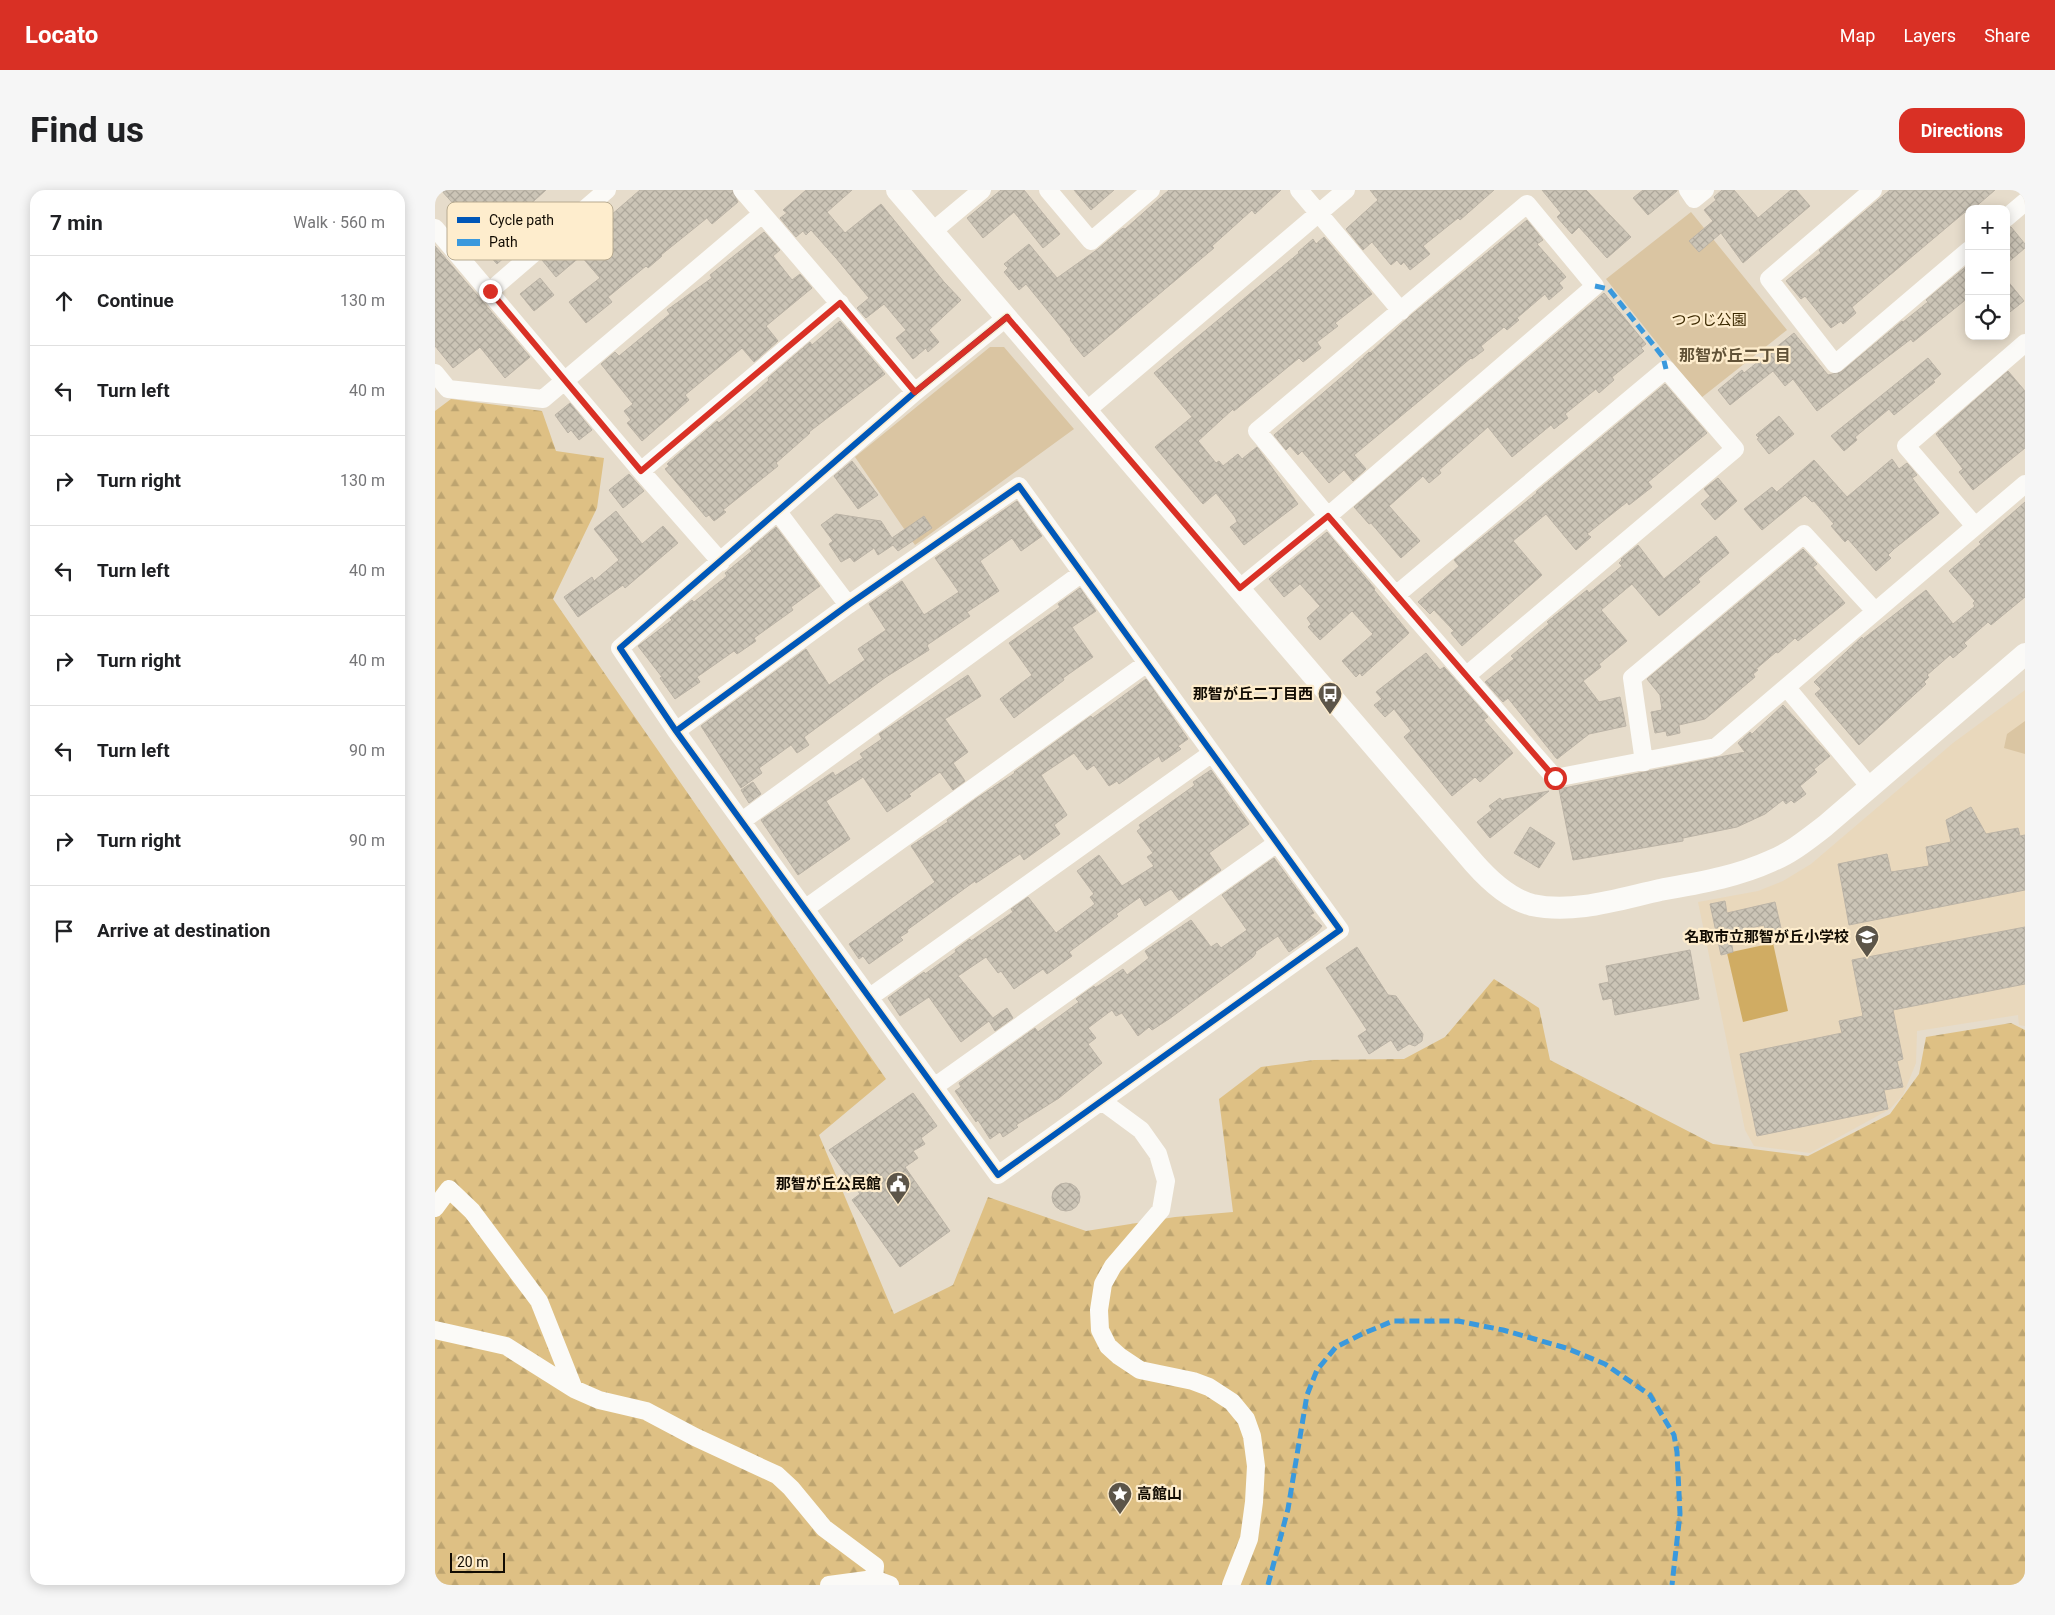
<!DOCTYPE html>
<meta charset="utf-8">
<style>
:root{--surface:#fff;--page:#f6f6f6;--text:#202124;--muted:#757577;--line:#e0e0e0;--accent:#d93025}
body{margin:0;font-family:Roboto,"Noto Sans JP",sans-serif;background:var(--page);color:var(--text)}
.controls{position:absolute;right:15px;top:15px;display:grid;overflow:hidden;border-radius:10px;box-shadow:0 2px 12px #0003}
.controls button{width:45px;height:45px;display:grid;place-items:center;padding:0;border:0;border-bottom:1px solid var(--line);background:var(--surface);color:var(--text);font:25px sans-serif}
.scale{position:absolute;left:15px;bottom:12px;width:55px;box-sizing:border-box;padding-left:5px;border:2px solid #120c03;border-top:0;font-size:14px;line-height:18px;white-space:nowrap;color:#120c03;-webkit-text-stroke:4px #feedcd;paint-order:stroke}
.stop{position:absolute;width:15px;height:15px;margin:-11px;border:4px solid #d93025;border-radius:50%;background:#fff}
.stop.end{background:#d93025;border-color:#fff;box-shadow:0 1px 5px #0008}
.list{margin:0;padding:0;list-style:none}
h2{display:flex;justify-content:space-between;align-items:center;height:65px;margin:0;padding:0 20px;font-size:21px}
h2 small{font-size:16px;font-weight:400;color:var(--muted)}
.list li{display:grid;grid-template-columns:32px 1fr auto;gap:15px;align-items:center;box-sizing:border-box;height:90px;padding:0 20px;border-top:1px solid var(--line)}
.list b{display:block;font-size:19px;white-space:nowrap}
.list em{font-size:16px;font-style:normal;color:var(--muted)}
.icon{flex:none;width:28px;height:28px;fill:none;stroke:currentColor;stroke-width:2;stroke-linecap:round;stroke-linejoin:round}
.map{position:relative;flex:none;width:1590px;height:1395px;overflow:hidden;border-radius:15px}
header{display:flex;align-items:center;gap:30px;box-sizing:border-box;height:70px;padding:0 25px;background:var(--accent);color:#fff}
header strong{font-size:24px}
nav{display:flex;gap:28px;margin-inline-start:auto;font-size:18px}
.intro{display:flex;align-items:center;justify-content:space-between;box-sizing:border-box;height:120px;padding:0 30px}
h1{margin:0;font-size:35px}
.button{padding:12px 22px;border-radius:15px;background:var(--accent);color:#fff;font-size:18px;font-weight:700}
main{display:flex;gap:30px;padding:0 30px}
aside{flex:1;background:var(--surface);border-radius:15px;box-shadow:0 2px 12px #0003}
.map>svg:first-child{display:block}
.built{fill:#e9d8bc}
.green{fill:#dac5a2}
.forest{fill:url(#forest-firs)}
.water{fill:#d0ac63}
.building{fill:url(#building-cross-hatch);stroke:#bbb3a6}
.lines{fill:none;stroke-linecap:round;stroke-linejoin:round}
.minor{stroke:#fbfaf7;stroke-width:18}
.tertiary{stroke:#fbfaf7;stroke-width:22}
.quiet{stroke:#3a99dd;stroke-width:5;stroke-dasharray:10 5;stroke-linecap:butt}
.cycleway-casing{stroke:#feedcd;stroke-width:9}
.cycleway{stroke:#0057b8;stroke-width:6}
.route{stroke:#d93025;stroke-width:6}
.labels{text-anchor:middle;stroke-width:4.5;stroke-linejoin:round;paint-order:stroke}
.park-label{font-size:15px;fill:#3c2900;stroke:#feedcd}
.poi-label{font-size:15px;font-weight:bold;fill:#120c03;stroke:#feedcd;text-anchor:end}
.neighbourhood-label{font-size:16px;font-weight:bold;fill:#615237;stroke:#feedcd}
.key{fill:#feedcd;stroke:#b7aa90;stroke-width:1}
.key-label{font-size:14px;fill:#120c03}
</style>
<header>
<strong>Locato</strong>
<nav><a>Map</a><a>Layers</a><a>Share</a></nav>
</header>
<div class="intro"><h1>Find us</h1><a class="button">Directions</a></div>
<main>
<aside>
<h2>7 min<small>Walk · 560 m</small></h2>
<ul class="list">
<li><svg class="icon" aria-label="ahead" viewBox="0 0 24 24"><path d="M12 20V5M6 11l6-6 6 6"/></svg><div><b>Continue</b></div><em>130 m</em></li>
<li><svg class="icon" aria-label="left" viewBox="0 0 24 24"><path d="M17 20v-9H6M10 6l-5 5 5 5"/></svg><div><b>Turn left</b></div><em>40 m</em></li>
<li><svg class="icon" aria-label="right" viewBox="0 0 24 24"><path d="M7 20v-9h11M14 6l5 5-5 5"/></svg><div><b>Turn right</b></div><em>130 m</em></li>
<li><svg class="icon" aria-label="left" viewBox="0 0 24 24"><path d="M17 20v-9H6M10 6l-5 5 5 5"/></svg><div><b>Turn left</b></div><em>40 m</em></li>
<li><svg class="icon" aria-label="right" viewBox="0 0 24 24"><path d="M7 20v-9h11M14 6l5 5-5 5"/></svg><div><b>Turn right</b></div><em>40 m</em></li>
<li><svg class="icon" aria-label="left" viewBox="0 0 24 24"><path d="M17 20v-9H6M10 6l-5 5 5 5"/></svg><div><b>Turn left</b></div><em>90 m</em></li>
<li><svg class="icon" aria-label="right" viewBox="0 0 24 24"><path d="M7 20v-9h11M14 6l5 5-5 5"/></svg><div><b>Turn right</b></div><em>90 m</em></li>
<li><svg class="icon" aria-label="arrive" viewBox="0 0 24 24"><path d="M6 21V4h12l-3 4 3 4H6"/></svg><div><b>Arrive at destination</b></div></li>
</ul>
</aside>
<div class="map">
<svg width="1590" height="1395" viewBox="0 0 1590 1395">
<defs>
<pattern id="forest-firs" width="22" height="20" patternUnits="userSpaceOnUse" patternTransform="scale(1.25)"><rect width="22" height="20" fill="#dec084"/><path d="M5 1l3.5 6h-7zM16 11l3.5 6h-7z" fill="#bda470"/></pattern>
<pattern id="building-cross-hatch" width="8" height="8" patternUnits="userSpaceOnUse" patternTransform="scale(1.25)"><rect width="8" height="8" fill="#cbc4b6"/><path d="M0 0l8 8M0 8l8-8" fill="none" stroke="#ada79b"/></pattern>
</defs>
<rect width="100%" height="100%" fill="#e6dccb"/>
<path class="built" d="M1590,500v336l-6,-1 -1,-10 -101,16 -1,32 -13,32 -13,14 -80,44 -56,-7 -9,-16 -47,-228 60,-11 25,-10 28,-17 142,-121z"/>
<path class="green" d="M1256,22l96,118 -86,68 -95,-119z
M555,157h14l70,82 -159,116 -60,-88z
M1590,531v33l-21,-6 3,-14z"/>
<path class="forest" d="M16,209l91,12 14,40 48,7 -7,50 -44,91 333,480 -67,56 75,179 59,-29 35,-88 98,34 89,-14 58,-5 -14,-113 42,-32 53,-7 90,-1 41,-22 49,-58 45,29 11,52 163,84 95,12 82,-42 29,-40 7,-37 85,-14 14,7v555h-1590v-1174z"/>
<path class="water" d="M1338,753l15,68 -45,11 -16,-69z"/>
<path class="building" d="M6,0h105l-42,38 15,16 -22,20 -13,-14 3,-2 -35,-35 5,-5z
M205,0h92l6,12 -26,22 -5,-6 -46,37 1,1 -14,12 -2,-2 -38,31 4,5 -26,21 -17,-21 31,-24 -19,-22 -25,21 -14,-17 53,-46 8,8z
M371,0h46l-25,22 18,21 36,-29 63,78 17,18 -32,30 10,12 -11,10 -2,-4 -13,11 -17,-21 10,-8 -22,-26 -18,14 -9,-10 12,-10 -33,-40 -25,-28 -5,5 -3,-4 -7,6 -16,-19 7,-5 -4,-3z
M566,0h23l36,44 -17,14 -29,-36 -31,26 -16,-20z
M639,0h40l-23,20z
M734,0h112l-26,24 -3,-4 -40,36 2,2 -130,109 -14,-17 1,-1 -45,-55 -7,6 -15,-18 4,-4 -4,-4 25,-20 28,34 41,-29 25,-21 2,1z
M935,0h124l-34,30 -2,-2 -35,28 7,8 -20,16 -6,-8 -3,3 -4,-5 -6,5 -19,-23 -9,8 -17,-21 32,-29z
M1107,0h44l45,47 -24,21 -28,-31 -7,7 -15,-17 4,-4z
M1208,0h34v1l-29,24 -15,-17z
M1287,0h12l24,28 33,-28h5l14,16 -67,57 -22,-30 -22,19 -10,-11 24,-20 -9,-11 12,-10 -2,-3z
M1455,0h105l-22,19h-4l-2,5 -2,-2 -113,95 4,6 -13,11 -2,-3 -10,7 -26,-32 -4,3 -15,-18 35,-28 -2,-3z
M1092,30l16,20 -6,4 29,33 -7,6 4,5 -14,12 -4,-6 -28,24 2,2 -12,10 -3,-3 -23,19 3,4 -12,9 -1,-1 -117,97 12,14 -13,12 -9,-11 -15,13 -27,-32 -4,4 -8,-9 -4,4 -12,-15 77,-66 18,-17 1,1 40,-37z
M1576,37l14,17v4l-19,16v-36z
M329,42l16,18 -7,6 19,24 8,-6 12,14 -46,38 12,15 -24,21 -12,-14 -57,47 4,5 -47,41 -15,-18 4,-3 -7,-9 9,-7 -32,-40 14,-12 4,4 51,-42 -3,-4 45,-32 -2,-3z
M889,47l48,57 -37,29 3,3 -21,16 4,6 -18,14 -4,-4 -65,53 -1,-2 -35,32 18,22 3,-2 4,5 15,-12 4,5 15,-12 41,57 -54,41 -14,-18 7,-5 -2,-5 -19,-24 -13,11 -48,-57 37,-30 -38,-44 145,-120 -1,-1 15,-13 3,5z
M0,56l95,111 -25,21 -25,-31 -27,21 -18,-22z
M1534,74v33l-56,45 -2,-3 -94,72 -24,-32 -8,7 -12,-15 -43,34 -12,-15 24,-20 2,3 50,-40 34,42 13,-3 61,-51 1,1 25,-20 -2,-2z
M105,88l14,17 -20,16 -14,-17z
M1571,89l18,22 -18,14z
M1169,103l42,51 -5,4 3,3 -32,26 2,3 -15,13 -3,-4 -31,25 3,4 -14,11 -3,-4 -39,32 -24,-30 -49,43 2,3 -12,10 -6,-7 -34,30 31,35 -19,17 -30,-35 -2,1 -15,-17z
M405,131l45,53 -76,58 1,1 -34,30 2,3 -55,44 3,2 -12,9 -5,-6 -3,2 -41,-48 4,-3 -2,-2 50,-43 2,2 38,-32 12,-11 -1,-2 42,-36 2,3z
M1493,168l13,16 -8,7 2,1 -41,33 -5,-6 -34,28 2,3 -13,11 -13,-15z
M1573,181l17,20v57l-52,42 -14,-18 4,-3 -27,-35z
M1230,194l42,49 -59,49 4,5 -23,18 -2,-3 -40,32 4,3 -15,13 -30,-36 -33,27 29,34 -80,71 -11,-13 3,-2 -20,-21 -4,4 -12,-12 41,-36 -5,-6 83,-67 -1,-1z
M135,213l22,27 -13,10 -8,-10 -3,3 -13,-18z
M1344,226l15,18 -25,20 -12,-15 2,-1 -3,-3z
M1457,269l7,10 8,-6 10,12 -5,3 27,35 -45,36 -6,6 3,3 -15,13 -28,-32 -3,3 -14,-16 3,-2 -20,-23 -2,1 -7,-7 -43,35 -18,-21 28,-22 5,5 37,-32 33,37z
M417,271l26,34 -20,14 -24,-33z
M194,284l15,17 -21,17 -14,-18z
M1283,288l19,23 -22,19 -14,-16 9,-8 -6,-7z
M582,311l25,35 -21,15 -9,-13 -32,23 19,30 -32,21 3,4 -43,29 2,5 -43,27 -82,60 5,8 -12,8 -6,-8 -32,23 3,5 -21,15 -40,-62 105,-77 23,36 36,-25 -7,-11 28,-19 -17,-26 33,-23 22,34 35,-23 -24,-34z
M1590,312v95l-34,28 -3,-3 -24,21 3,3 -14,12 -3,-3 -23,20 2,2 -5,5 2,2 -67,61 -44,-51 6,-5 -7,-7 48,-45 1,2 63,-49 27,34 22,-18 -2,-3 2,-2 -26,-30 32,-27 -2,-2z
M181,321l26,33 21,-18 15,17 -53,45 -2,-3 -45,32 -14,-20 28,-20 2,4 25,-21 -25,-31z
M401,324l45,7 11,17 32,-22 8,12 -34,23 -5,-6 -15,10 -4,-7 -20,14 -4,-5 -9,5 -12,-18 4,-3 -12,-16z
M341,337l44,59 -29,21 2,3 -39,28 2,3 -19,13 -3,-3 -37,26 3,5 -25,17 -15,-21 2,-1 -24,-31 34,-26 -2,-2 22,-18 2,2 33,-26 -2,-3 27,-22 -2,-2z
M892,342l48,57 -1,1 35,43 -47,43 -2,-3 -4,4 -14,-16 31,-27 -21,-23 -32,29 -12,-13 3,-3 -4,-6 13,-12 -20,-22 -16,13 -15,-18z
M1281,346l13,17 -31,26 2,3 -41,34 -27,-32 -31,26 26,31 -28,23 2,3 -18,14 16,21 21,-5 6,29 -37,8 -32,25 -49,-61 -5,4 -18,-20 29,-23 -3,-3 38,-32 -2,-2 40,-32 2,3 33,-27 -3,-3 3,-3 -1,-1 17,-14 26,34z
M1368,359l14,15 -4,3 32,36 -47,38 -3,-3 -17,15 -2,-1 -20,17 2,1 -5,4 2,3 -50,42 -26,6 1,8 -13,3 -1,-5 -11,2 -4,-21 11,-2 -2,-15 -13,-16z
M645,398l16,23 -24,16 21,30 -30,21 1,2 -50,38 -14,-19 32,-24 -23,-32 51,-36 -2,-3z
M991,463l14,17 4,-3 44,50 -4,3 29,33 -33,29 -5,-5 -23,19 -48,-59 7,-6 -17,-22 -9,8 -11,-12 8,-6 -6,-7z
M533,485l13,21 -36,23 23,33 -15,11 12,18 -12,9 -13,-18 -31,22 2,2 -24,16 -24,-35 -37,24 24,38 -52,36 -37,-55 72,-48 2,4 28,-18 -3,-4 22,-15 -3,-5z
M711,489l42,60 -10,7 3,3 -19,13 -3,-6 -40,28 -2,-3 -8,5 -15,-21 -7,5 -13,-17 -33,22 26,40 -13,10 6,9 -36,26 -4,-6 -44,29 -1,-2 -68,49 1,2 -8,5 3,3 -34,24 -6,-8 -4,3 -10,-15 86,-62 -24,-36 37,-24 -1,-2 30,-22 38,-25 -1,-1 77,-56 2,2z
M1348,515l47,51 -16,13 3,3 -17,14 6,8 -12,9 -3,-3 -5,4 -3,-4 -18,14 -28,13 -54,11v3l-110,19 -14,-71 186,-37 -7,-9 12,-11 2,2z
M776,580l38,54 -40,29 12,17 -42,30 -8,-11 -26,17 -5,-9 -24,17 2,2 -49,36 3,4 -25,18 -4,-5 -29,20 -13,-18 -3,2 -12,-16 -28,19 35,42 14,-10 6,10 -18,13 -6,-10 -28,21 -32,-45 -29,19 -12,-18 36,-26 1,2 31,-22 -1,-2 15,-11 1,2 42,-29 -2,-3 17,-12 28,36 39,-29 -5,-7 4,-3 -17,-23 22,-16 23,31 32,-20 -7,-9 6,-4 -16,-22 4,-3 -2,-3 56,-40 -2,-3z
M318,592l8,12 -12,9 -8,-13z
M1114,601l-59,47 -13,-16 15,-12 -3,-4 11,-8 2,3 3,-2z
M1536,617l15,27 32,-6 2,8 5,-1v55l-176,35 -11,-61 49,-10 4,18 38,-6 -3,-19 25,-5 -5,-22z
M1095,637l25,16 -16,25 -25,-15z
M839,668l40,55 -4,2 12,11 -5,6 -28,20 -11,-16 -23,16 1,1 -3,4 -84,62 -17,11 -3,-3 -11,9 -16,-23 -6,3 -4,-6 -24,18 8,10 -8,6 14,19 -43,35 -43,27 2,2 -15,10 -3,-5 -10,7 -12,-19 -2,2 -21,-31 6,-4 -2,-4 76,-55 3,4 41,-30 -3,-3 18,-13 1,2 28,-19 4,6 22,-17 -4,-7 46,-31 20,27 6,-4 4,5 26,-18 -25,-35z
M1290,711l2,12 48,-11 6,26 -15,3 -2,-6 -34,8 3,19 -12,3 -11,-51z
M1590,737v57l-132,26 10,49 -6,2 6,26 -19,3 4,19 -131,27 -17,-82 102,-21 -3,-12 24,-5 -11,-56z
M922,757l31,48 8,1 27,38 -1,7 -7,5 -6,-2 -11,7 -7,-11 -22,14 -11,-18 9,-6 -41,-62z
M1255,760l9,49 -84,16 -3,-17 -9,2 -4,-16 10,-2 -3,-16z
M478,903l24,33 -16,12 4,6 -12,7 5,7 -13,9 45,64 -50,36 -48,-67 8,-6 -31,-44z
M617 1007a14 14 0 1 1 28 0a14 14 0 1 1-28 0Z"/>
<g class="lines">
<path class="minor" d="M307,0l173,202
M613,0l43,51 60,-51
M864,0l102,121
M1253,0l6,9 11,-9
M1438,0l-104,89 66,85 134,-114
M1571,28l19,-16
M0,38l206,243 80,91
M498,41l49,-41
M55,101l117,-101
M0,183l13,16 95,10 219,-185
M651,221l260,-221
M206,281l199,-168
M343,322l70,93
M1540,336l-69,-80 119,-103
M805,398l88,-72 267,-230 -68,-82 -270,227 83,100 215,247 161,-31 309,-263
M961,405l270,-226 69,80 -269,227
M1352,498l83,99
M241,541l172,-126 171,-119 321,444 -342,245 -322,-444 -56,-83 295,-256 92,-75
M1209,572l-12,-84 172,-144 71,77
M307,631l340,-248
M371,718l341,-245
M435,807l342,-244
M499,897l343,-244
M668,912l38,28 17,24 8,27 -5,29 -48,56 -10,18 -4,26 1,20 8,16 11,10 21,14 53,11 16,6 23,15 14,17 6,17 4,30 -2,36 -5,37 -18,46
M0,1018l14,-19 23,22 67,90 35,88
M0,1140l71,16 68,43 25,11 47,11 49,26 82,38 14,13 33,40 51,38 -1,13
M394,1395l45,-6 16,6"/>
<path class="tertiary" d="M462,0l577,673c15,17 35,36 58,42 42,9 87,-6 128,-15 38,-7 76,-13 111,-29 20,-8 37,-22 54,-35l200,-172"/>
<path class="quiet" d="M1160,96l14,3 54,68 3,12
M833,1395l20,-76 19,-114 10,-25 19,-23 26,-13 31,-13h65l45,9 63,18 39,16 45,31 24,40 3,17 3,62 -8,71"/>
<defs>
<path id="cycleway" d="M241,541l172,-126 171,-119 321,444 -342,245 -322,-444 -56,-83 295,-256 92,-75"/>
</defs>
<use href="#cycleway" class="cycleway-casing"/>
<use href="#cycleway" class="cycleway"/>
</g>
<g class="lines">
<path class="route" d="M55,101l151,180 199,-168 75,89 92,-75 233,271 88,-72 227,262"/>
</g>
<defs>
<symbol id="bus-pin" viewBox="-11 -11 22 30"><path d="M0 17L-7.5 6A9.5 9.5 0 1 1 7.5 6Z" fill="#5c5549" stroke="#feedcd"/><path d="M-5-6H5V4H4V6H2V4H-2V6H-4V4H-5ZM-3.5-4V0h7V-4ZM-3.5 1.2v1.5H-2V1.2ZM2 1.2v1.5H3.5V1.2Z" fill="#fff"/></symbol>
<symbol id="school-pin" viewBox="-11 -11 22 30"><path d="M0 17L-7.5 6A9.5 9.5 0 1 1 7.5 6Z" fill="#5c5549" stroke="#feedcd"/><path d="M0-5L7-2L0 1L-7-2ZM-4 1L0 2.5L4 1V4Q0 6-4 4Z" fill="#fff"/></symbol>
<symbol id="civic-pin" viewBox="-11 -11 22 30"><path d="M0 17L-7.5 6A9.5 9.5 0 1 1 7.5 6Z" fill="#5c5549" stroke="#feedcd"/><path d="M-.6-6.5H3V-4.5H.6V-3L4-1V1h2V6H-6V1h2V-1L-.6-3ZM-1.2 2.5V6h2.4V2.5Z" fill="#fff"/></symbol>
<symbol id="sight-pin" viewBox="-11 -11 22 30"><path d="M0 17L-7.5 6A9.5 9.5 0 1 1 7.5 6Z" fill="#5c5549" stroke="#feedcd"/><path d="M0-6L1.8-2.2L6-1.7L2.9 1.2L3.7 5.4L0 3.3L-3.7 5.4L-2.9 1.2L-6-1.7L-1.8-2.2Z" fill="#fff"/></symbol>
</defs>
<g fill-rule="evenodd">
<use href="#bus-pin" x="881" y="490" width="28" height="38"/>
<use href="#school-pin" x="1418" y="733" width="28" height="38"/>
<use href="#civic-pin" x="449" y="980" width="28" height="38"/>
<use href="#sight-pin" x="671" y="1290" width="28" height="38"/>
</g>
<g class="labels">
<g class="park-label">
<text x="1274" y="135">つつじ公園</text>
</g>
<g class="poi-label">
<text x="878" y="509">那智が丘二丁目西</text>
<text x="1414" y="752">名取市立那智が丘小学校</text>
<text x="446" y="999">那智が丘公民館</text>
<text x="702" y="1309" text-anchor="start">高館山</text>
</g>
<g class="neighbourhood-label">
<text x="1300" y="171">那智が丘二丁目</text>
</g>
</g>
<rect x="12" y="12" width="166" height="58" rx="8" class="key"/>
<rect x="22" y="27" width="23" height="6" fill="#0057b8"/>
<rect x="22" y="49" width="23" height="7" fill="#3a99dd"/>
<g class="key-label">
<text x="54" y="35">Cycle path</text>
<text x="54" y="57">Path</text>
</g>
</svg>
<div class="controls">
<button>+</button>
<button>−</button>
<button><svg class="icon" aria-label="locate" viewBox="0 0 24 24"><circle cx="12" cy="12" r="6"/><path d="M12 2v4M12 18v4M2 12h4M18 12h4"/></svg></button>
</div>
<div class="scale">20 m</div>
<div class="stop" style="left:1120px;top:588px"></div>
<div class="stop end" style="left:55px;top:101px"></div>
</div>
</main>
